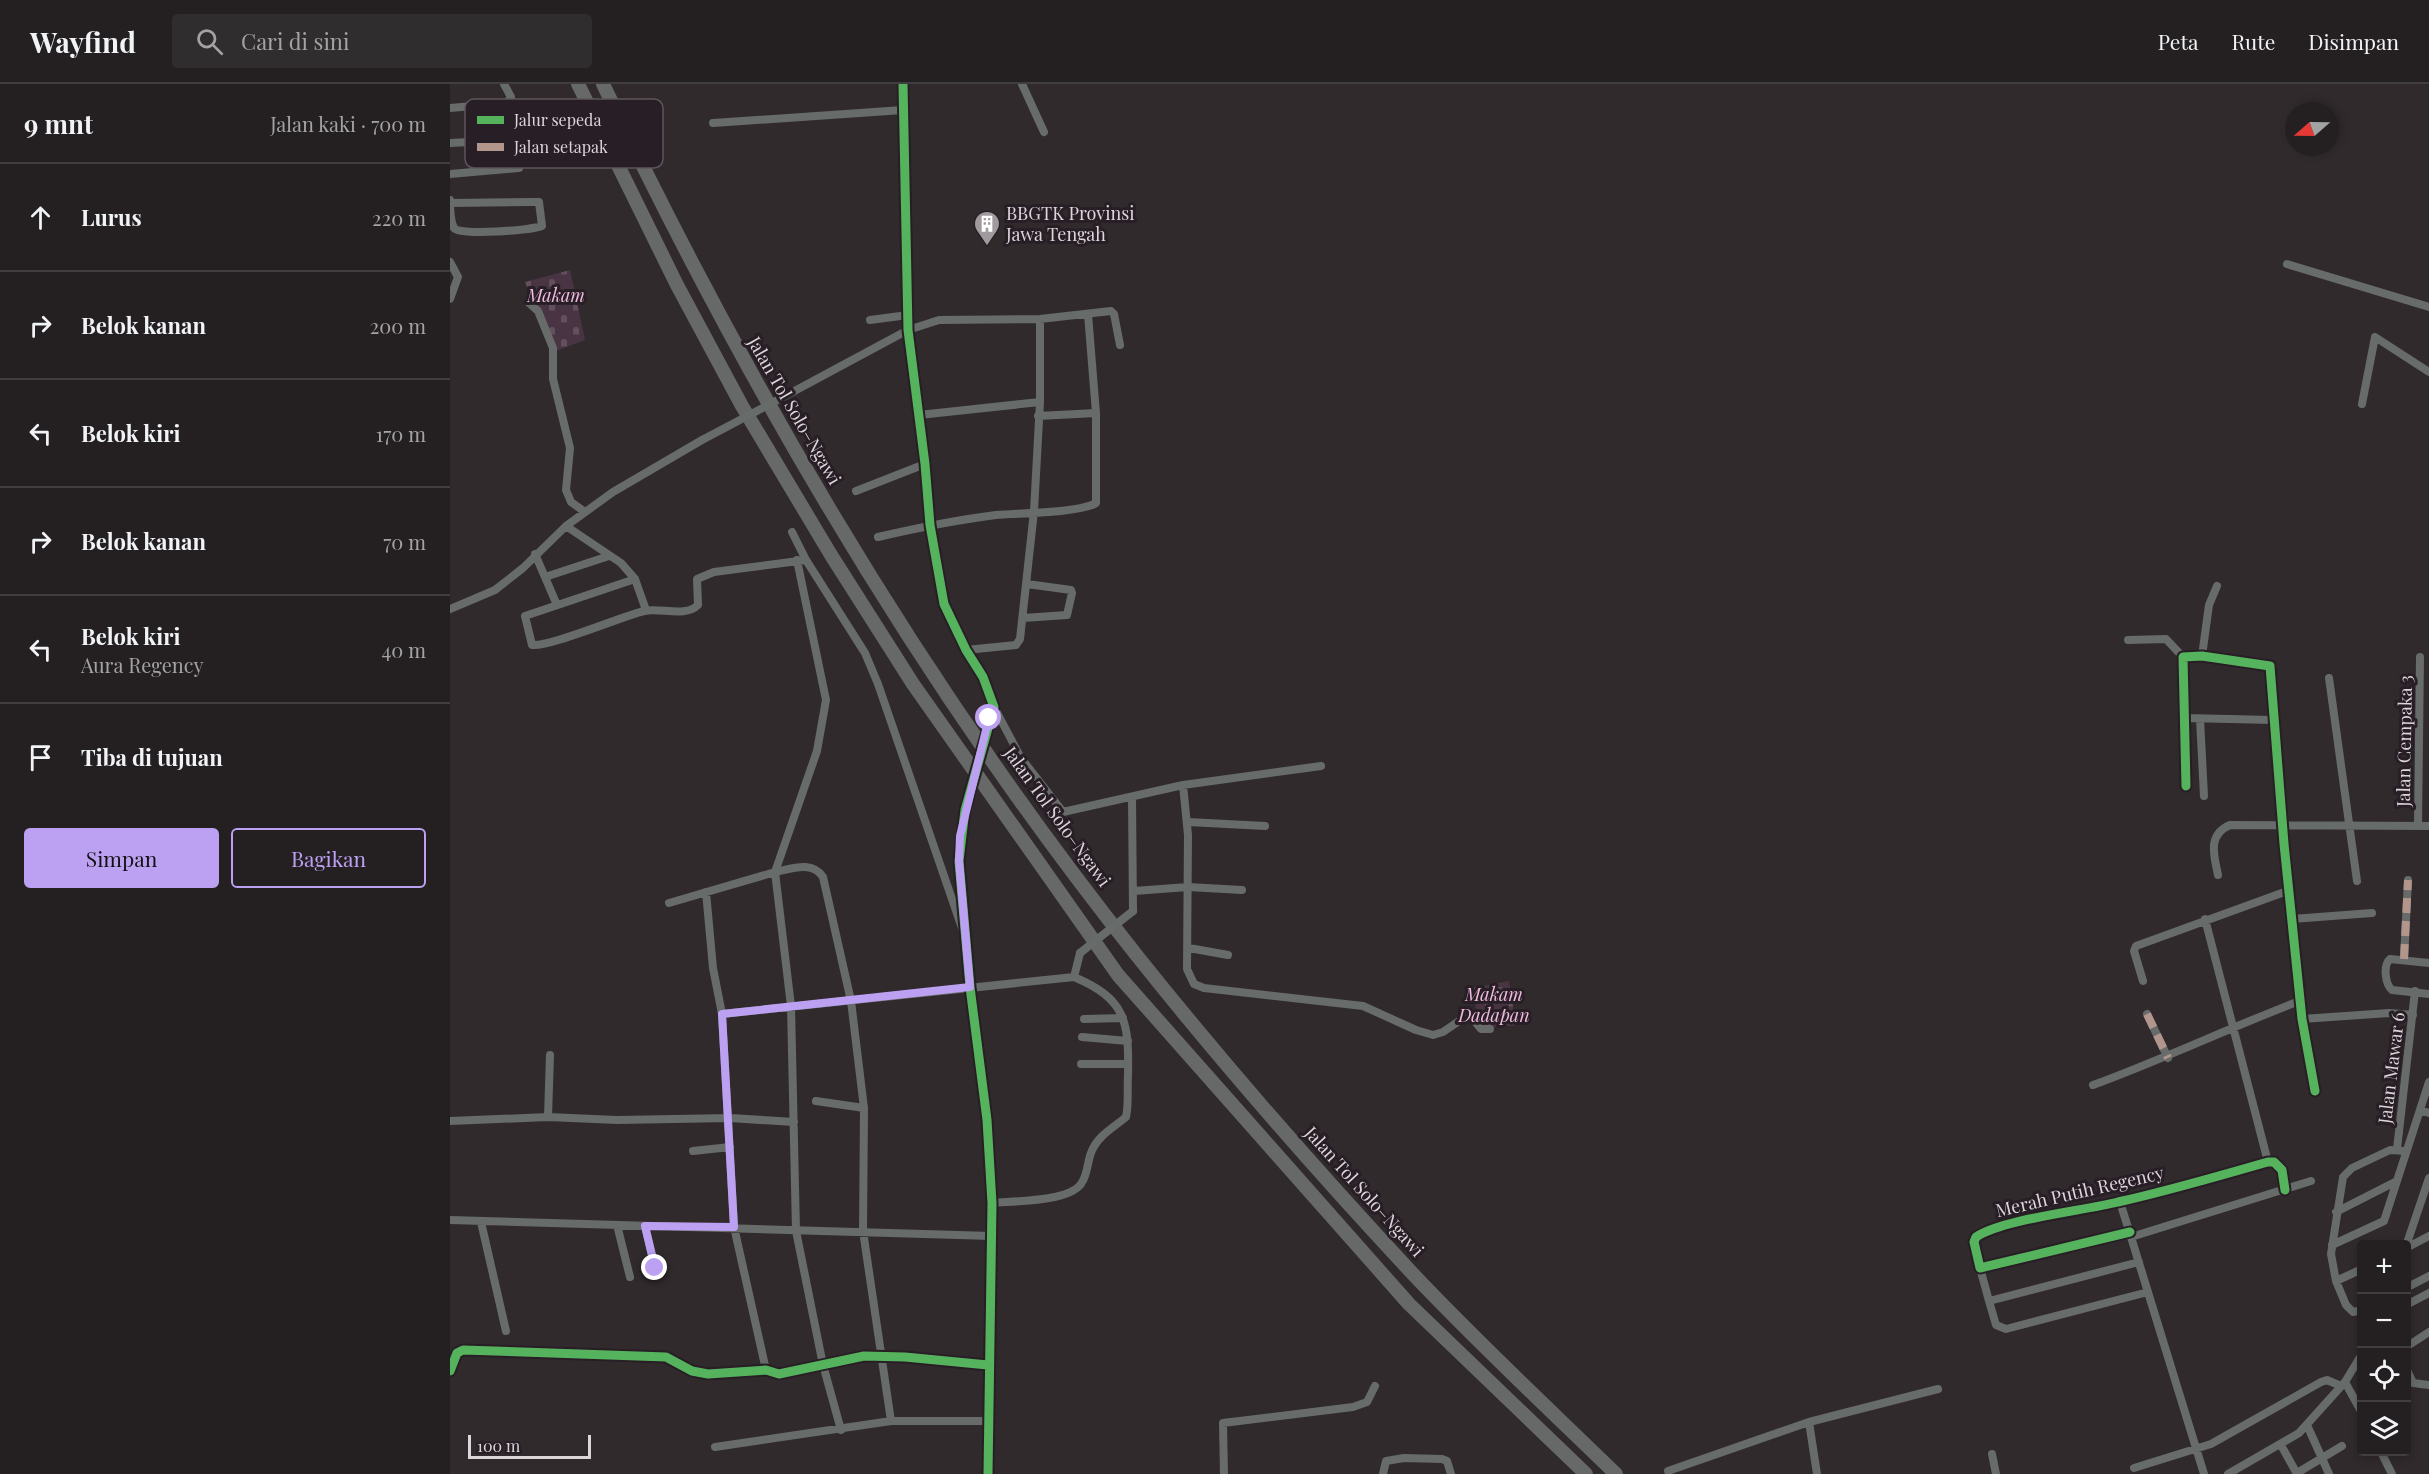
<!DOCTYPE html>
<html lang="id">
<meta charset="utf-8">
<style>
:root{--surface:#242022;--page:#302d2f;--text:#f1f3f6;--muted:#a3a3a5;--line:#413e40;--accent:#bca0f2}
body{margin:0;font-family:"Playfair Display",serif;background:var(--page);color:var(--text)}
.controls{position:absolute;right:18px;bottom:18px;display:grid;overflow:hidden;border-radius:6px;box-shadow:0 3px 9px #0003}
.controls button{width:54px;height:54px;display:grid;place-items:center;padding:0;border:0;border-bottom:2px solid var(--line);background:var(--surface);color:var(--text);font:30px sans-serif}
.compass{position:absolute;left:1835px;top:18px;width:54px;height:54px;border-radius:50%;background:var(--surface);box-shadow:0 3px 9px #0003;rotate:250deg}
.scale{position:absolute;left:18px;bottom:15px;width:123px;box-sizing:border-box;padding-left:6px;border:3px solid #dcd5da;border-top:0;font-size:16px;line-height:21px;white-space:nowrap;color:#dcd5da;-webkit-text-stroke:4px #281e25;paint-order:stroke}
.stop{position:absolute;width:18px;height:18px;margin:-14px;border:4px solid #bca0f2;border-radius:50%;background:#fff}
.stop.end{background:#bca0f2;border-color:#fff;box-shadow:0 2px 6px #0008}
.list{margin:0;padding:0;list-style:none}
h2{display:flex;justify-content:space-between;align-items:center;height:78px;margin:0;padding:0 24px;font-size:26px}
h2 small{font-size:20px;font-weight:400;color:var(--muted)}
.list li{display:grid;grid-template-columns:39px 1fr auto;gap:18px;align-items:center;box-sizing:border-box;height:108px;padding:0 24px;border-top:2px solid var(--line)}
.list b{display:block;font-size:22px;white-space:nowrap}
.list p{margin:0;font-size:20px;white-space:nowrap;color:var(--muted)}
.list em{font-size:20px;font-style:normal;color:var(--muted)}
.actions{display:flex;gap:12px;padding:18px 24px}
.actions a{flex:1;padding:14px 0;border:2px solid var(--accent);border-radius:6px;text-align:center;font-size:21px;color:var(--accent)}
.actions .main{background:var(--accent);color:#111}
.icon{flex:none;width:33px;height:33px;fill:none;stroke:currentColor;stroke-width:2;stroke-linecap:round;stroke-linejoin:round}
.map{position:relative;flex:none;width:1979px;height:1390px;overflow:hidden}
header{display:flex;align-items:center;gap:36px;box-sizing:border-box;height:84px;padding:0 30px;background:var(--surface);border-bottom:2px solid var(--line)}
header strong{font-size:28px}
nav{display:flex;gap:33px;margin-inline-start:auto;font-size:21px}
.search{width:420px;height:54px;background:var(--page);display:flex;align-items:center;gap:15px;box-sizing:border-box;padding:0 21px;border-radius:6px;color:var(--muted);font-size:22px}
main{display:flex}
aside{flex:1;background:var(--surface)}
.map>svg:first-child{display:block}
.cemetery{fill:url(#cemetery-stones)}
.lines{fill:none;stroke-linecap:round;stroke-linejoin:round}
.minor{stroke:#676b69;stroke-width:8}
.tertiary{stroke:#676b69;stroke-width:9}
.motorway{stroke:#666968;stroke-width:14}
.minor-bridge{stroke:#676b69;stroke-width:8}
.tertiary-bridge{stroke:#676b69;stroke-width:9}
.quiet{stroke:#b2968c;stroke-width:8;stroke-dasharray:15 8;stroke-linecap:butt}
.cycleway-casing{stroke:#281e25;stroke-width:13}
.cycleway{stroke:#56b35d;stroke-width:9}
.route{stroke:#bca0f2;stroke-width:8}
.labels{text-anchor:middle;stroke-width:6;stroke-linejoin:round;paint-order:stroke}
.poi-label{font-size:18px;fill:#dcd5da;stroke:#281e25;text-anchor:start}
.park-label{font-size:18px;font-style:italic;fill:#f1bbe0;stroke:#281e25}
.street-label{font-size:18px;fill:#dcd5da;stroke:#281e25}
.key{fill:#281e25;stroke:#5e555b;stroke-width:1.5}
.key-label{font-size:16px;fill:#dcd5da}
</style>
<header>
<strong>Wayfind</strong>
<div class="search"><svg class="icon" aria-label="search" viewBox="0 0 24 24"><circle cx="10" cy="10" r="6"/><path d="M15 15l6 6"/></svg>Cari di sini</div>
<nav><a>Peta</a><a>Rute</a><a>Disimpan</a></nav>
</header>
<main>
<aside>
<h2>9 mnt<small>Jalan kaki · 700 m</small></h2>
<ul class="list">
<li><svg class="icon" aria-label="ahead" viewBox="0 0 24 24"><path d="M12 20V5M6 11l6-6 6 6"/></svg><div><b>Lurus</b></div><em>220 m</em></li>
<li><svg class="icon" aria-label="right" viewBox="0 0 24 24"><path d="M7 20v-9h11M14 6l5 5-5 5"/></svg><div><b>Belok kanan</b></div><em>200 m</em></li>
<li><svg class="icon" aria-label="left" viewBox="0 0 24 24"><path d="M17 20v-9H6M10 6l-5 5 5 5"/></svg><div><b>Belok kiri</b></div><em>170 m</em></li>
<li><svg class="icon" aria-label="right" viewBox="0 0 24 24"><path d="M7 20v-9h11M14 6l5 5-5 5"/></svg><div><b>Belok kanan</b></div><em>70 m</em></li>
<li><svg class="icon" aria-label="left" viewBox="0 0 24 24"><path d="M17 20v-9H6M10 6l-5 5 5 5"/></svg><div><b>Belok kiri</b><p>Aura Regency</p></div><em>40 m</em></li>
<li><svg class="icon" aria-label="arrive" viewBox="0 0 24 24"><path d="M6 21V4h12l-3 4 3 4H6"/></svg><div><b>Tiba di tujuan</b></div></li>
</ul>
<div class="actions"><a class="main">Simpan</a><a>Bagikan</a></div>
</aside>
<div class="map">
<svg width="1979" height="1390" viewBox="0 0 1979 1390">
<defs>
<pattern id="cemetery-stones" width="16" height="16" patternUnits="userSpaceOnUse" patternTransform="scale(1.5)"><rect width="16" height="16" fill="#483442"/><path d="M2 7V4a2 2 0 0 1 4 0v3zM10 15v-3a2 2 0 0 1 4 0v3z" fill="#62505d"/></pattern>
</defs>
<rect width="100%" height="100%" fill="#302a2d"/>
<path class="cemetery" d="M120,186l15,70 -29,11 -19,-49 -6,-4 -6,-16z
M1059,897l7,44 -36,3 -8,-40z"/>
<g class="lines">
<path class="minor" d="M572,0l22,48
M0,24l57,-5 4,-6 -7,-13
M263,39l190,-13
M0,59l82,-4
M0,90l69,-6
M0,116c0,8 0,21 4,28 6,8 78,2 88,-2l-3,-24h-7l-82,1
M0,178l8,15 -8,22
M1837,180l142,43
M78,218l10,9 15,37v31l17,69 -4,42 5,12 14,10
M420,236l38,-5
M337,311l121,-65 31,-10 101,-1 71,-8 3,3 6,31
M1912,320l13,-67 54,35
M469,331l121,-13
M588,332l58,-3
M406,407l69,-27
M116,442l55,37 14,16 11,31
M342,448l14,28
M428,453c39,-9 78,-17 118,-22 22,-2 84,-2 100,-12v-90l-8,-99
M85,470l22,51
M95,493l64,-21
M185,495l-110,37 7,29c18,2 88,-28 112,-34 16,-4 41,7 54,-6l-1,-26 17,-7 92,-12 59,93 13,31 85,247
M0,525l45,-19 28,-22 43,-42 47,-34 89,-52
M573,534l44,-3 5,-22 -1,-3 -44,-6
M1678,556l38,-1 17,18
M516,566l50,-5 4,-6 14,-128 6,-109v-83
M1752,572l7,-51 8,-19
M1879,594l28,203
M544,623l27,51 42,54 120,-27 138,-19
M1735,634l88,2
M1750,635l4,77
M733,701l5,50 -1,134 7,15 10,4 159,18 53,24 17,5 10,-3 22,-15 7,1 9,11h9
M1736,702l-3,-129 19,-1 68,10 14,178 18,175 13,72
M682,715l1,112
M738,738l77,4
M1968,742l2,-169
M325,788c16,-3 37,-12 48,5l28,124 13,107 -1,123 28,190
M325,788l42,-121 9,-51 -29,-140
M1768,791c-4,-20 -11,-40 12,-50l199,1
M684,807l54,-4 54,3
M256,808l7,76 9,46 12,213 32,143
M219,819l106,-31 16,134 5,225 27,134 18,65
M1755,835l63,243
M1842,835l80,-6
M739,864l39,7
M1954,875l4,-79
M1979,879l-39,-4c-7,6 -5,25 2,31l37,4
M624,893l6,-24
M1693,897l-9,-30 2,-5 154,-56
M272,930l352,-37c52,22 55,44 54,98 -1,14 1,29 -2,42 -13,11 -29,19 -35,36 -4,10 -3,21 -10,31 -13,18 -68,17 -89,19
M1697,930l21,44
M634,935l39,-1
M1852,935l87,-6 24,2
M632,953l46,4
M631,980h47
M1643,1001c71,-26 138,-58 209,-85
M366,1017l48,7
M1970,1026l9,3
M98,1033l2,-62
M0,1037l98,-4 69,3 113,-2 64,4
M1947,1065l18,-158
M243,1067l37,-4
M1670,1118l11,35 180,-56
M1886,1128l59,-30
M0,1136l542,16
M31,1138l25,109
M167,1141l13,52
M195,1142l10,42
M1680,1148l-150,36 -6,-26 2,-5c28,-18 106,-26 142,-35 50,-11 100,-26 150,-40h6l8,8 3,20
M1681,1153l73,237
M1882,1161l52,-24 45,-139
M1956,1162l23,-68
M1956,1164l23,-12
M1689,1178l-150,39 7,24 10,4 142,-37
M1530,1184l9,33
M1886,1197l26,-12
M1956,1204l23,-12
M1956,1221l23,-12
M1912,1226l-9,2 -7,-7 -10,-24 -5,-27 12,-77 9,-9 38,-18 16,1
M1956,1263l23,-15
M1956,1284l7,15 16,2
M0,1287l7,-18 6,-3 203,7 26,14 16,3 58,-4 13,4 85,-18 41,1 83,8
M1895,1298l17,31
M1359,1338l8,52
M1857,1341l22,49
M1831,1361l16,29
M265,1363l176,-26h97
M1931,1368l11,22
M1542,1370l4,20
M1684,1384l77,-24 110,-62 6,-2 14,6
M1218,1387l141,-49 129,-33
M1847,1389l45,-27
M774,1390l-1,-51 130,-16 14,-5 8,-16
M933,1390l3,-13 18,-3 38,1 5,2 4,13
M1778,1390l71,-41 46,-51 17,-28"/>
<path class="tertiary" d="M453,0l5,246 17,134 5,61 14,79 45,86 5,17 -5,11
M515,726l-6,51 11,126 17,133 5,83 -4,271"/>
<path class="motorway" d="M128,0l99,201 65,121 89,149 82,129 205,291 291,329 177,170
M153,0c147,308 322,606 535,873 87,109 179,214 274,316 65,69 136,135 204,201"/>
<path class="minor-bridge" d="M252,356l85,-45
M630,869l53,-42"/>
<path class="tertiary-bridge" d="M515,726l24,-92"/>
<path class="quiet" d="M1954,875l4,-79
M1697,930l21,44"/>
<defs>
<path id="cycleway" d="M453,0l5,246 17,134 5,61 14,79 22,46 17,27 11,30 -29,103 -6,51 11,126 17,133 5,83 -4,271
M1736,702l-3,-129 19,-1 68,10 14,178 18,175 13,72
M1680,1148l-150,36 -6,-26 2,-5c28,-18 106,-26 142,-35 50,-11 100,-26 150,-40h6l8,8 3,20
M0,1287l7,-18 6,-3 203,7 26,14 16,3 58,-4 13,4 85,-18 41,1 83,8"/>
</defs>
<use href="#cycleway" class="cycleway-casing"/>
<use href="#cycleway" class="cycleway"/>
</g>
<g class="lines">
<path class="route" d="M205,1184l-10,-42 89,1 -12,-213 248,-27 -11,-126 1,-25 29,-118"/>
</g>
<defs>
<symbol id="building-pin" viewBox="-11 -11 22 30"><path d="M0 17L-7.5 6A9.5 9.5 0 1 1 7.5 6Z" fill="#a0999d" stroke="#281e25"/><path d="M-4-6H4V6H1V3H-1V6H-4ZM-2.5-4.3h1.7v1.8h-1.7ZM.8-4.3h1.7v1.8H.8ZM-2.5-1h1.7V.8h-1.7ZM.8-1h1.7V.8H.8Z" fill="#fff"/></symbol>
</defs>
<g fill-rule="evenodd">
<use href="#building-pin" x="522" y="125" width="30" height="40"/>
</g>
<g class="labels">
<g class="poi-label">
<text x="556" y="136">BBGTK Provinsi<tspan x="556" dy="21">Jawa Tengah</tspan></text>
</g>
<g class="park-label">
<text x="106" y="218">Makam</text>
<text x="1044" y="917">Makam<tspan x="1044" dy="21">Dadapan</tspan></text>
</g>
<g class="street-label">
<text transform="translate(344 327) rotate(60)" y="6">Jalan Tol Solo–Ngawi</text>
<text transform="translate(1955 657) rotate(-89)" y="6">Jalan Cempaka 3</text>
<text transform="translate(607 733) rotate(54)" y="6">Jalan Tol Solo–Ngawi</text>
<text transform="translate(1942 984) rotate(-83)" y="6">Jalan Mawar 6</text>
<text transform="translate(914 1108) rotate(48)" y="6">Jalan Tol Solo–Ngawi</text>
<text transform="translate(1630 1108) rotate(-13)" y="6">Merah Putih Regency</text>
</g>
</g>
<rect x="15" y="15" width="198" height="69" rx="9" class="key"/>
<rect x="27" y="32" width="27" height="8" fill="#56b35d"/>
<rect x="27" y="59" width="27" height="8" fill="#b2968c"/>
<g class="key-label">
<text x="64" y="42">Jalur sepeda</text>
<text x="64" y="69">Jalan setapak</text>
</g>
</svg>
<div class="controls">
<button>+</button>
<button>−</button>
<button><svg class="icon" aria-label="locate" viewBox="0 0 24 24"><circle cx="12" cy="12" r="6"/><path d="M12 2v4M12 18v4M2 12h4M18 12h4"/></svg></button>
<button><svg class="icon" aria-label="layers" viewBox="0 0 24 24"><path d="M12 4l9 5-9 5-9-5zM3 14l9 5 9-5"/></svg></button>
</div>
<svg class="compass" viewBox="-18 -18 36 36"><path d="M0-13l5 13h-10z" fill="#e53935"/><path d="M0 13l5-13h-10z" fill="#a3a3a5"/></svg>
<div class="scale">100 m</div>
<div class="stop" style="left:539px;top:634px"></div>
<div class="stop end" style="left:205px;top:1184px"></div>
</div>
</main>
